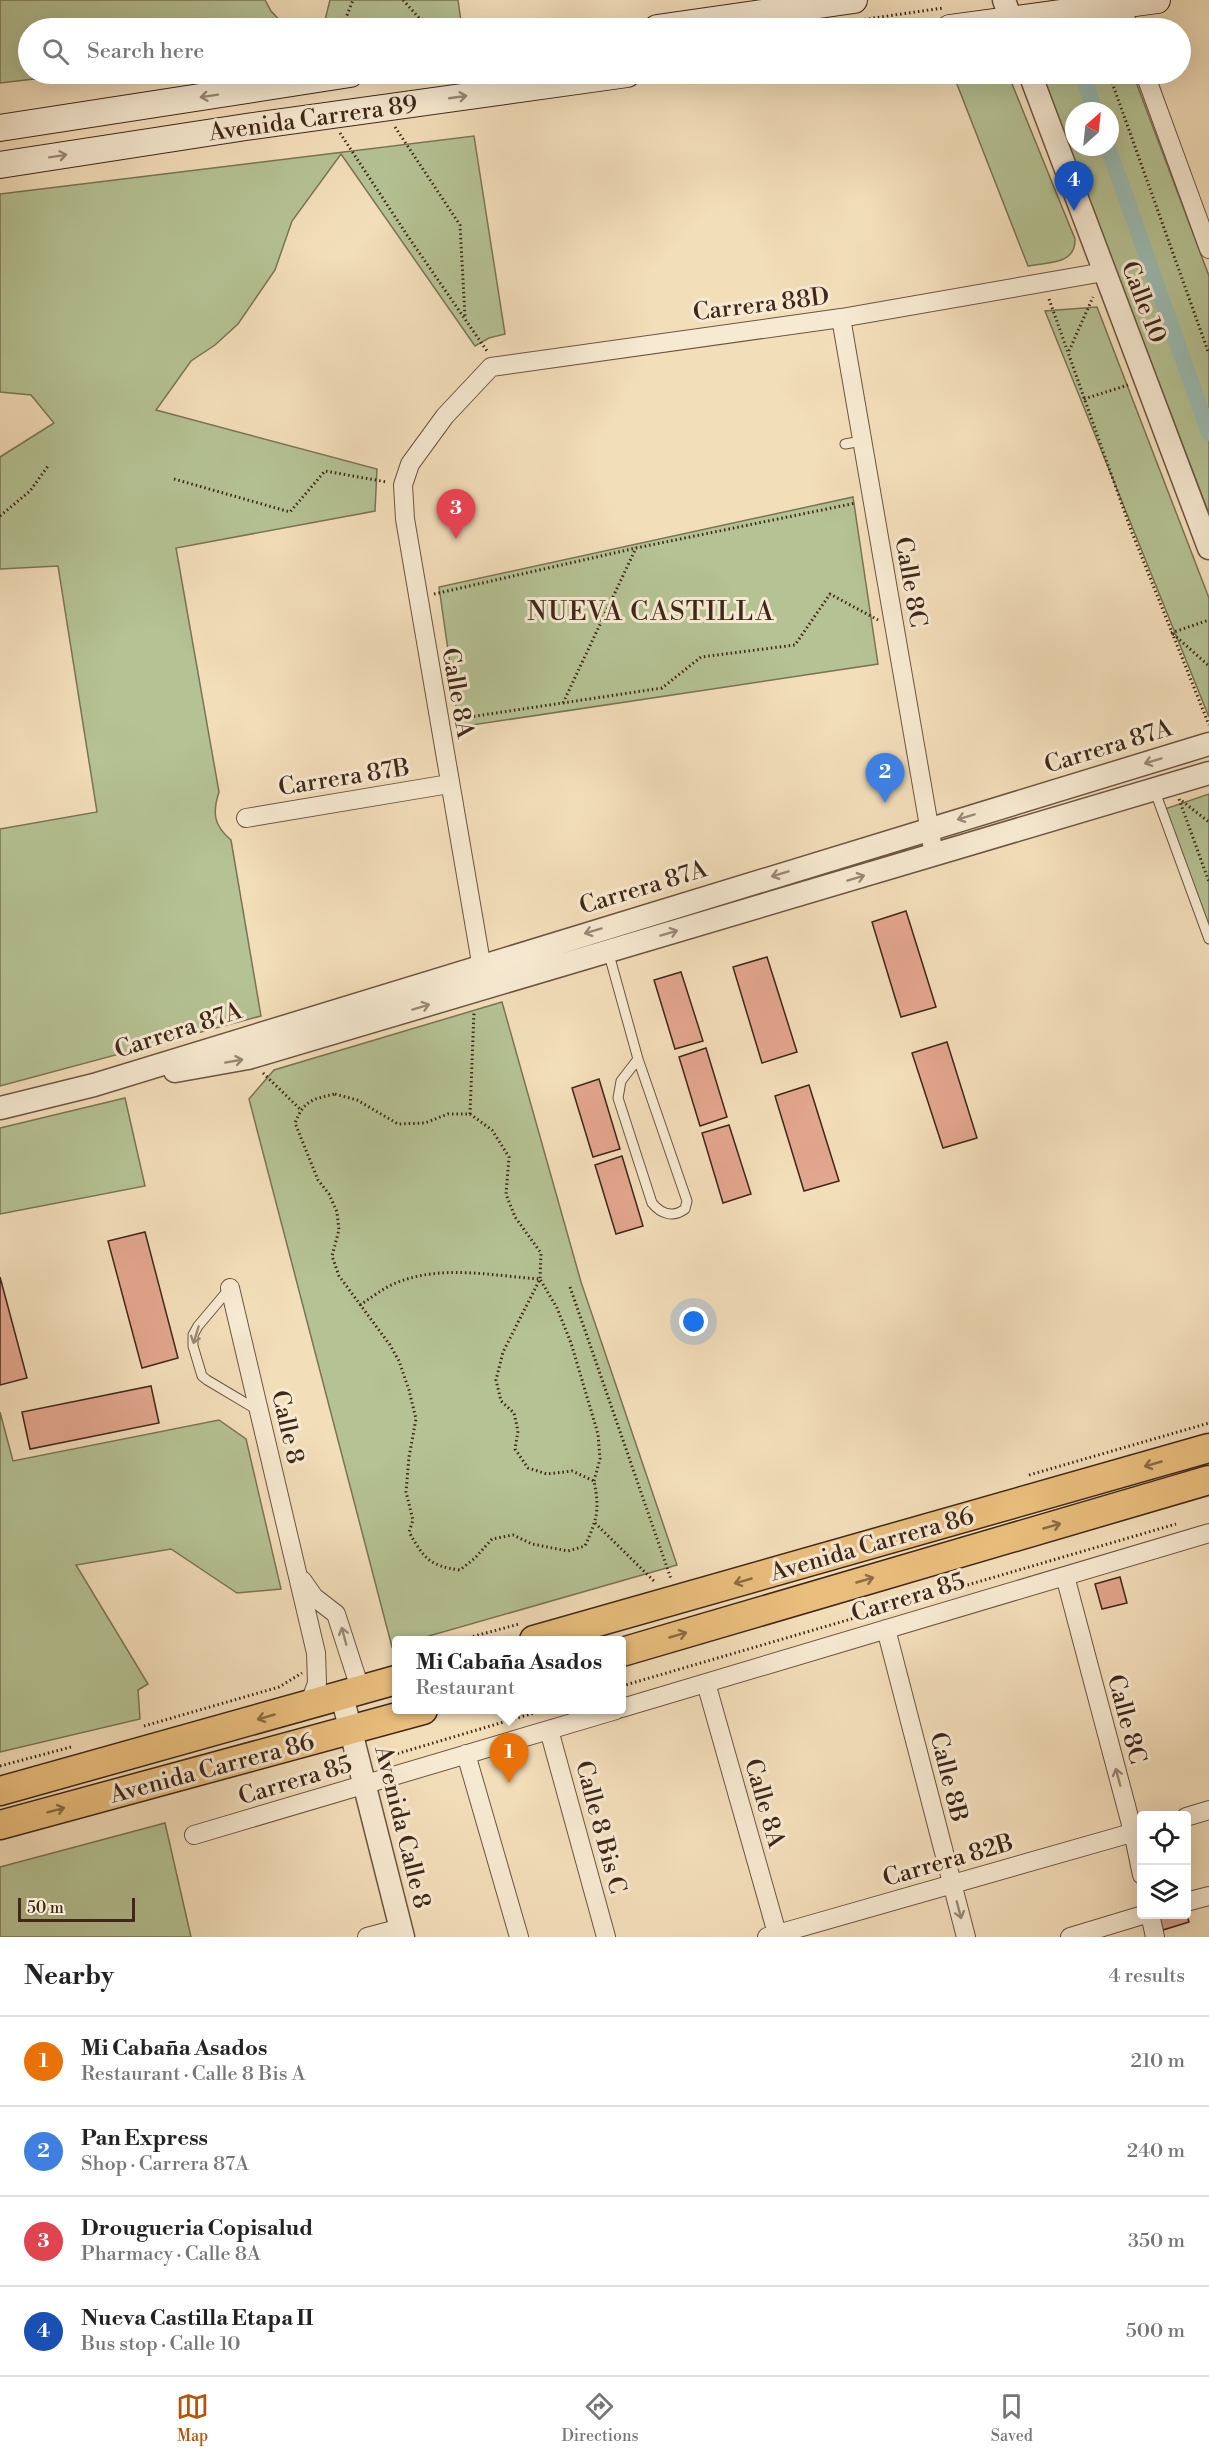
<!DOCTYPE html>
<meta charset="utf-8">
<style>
:root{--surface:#fff;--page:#f2f2f2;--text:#222;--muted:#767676;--line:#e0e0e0;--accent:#b45309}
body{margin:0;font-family:"Libre Bodoni",serif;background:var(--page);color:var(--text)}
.controls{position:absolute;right:18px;bottom:18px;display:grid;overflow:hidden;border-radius:6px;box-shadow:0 6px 24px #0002}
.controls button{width:54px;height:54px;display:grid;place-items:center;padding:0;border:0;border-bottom:2px solid var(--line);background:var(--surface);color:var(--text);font:30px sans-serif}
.compass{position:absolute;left:1065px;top:102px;width:54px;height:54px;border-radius:50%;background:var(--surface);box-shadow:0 6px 24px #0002;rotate:27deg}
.scale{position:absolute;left:18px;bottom:15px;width:117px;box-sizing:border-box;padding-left:6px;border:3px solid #3f2719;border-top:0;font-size:16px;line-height:21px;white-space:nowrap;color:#3f2719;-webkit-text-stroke:4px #f7ead2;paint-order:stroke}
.you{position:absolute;left:694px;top:1322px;width:21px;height:21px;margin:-15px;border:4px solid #fff;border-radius:50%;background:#1a73e8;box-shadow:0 0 0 9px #1a73e833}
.badge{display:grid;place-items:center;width:39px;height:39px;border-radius:50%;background:var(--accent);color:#fff;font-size:20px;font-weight:700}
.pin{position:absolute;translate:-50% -50px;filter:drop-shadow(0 2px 3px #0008)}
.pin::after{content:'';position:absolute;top:32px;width:21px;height:18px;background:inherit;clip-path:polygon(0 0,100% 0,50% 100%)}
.popup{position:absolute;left:392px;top:1636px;width:234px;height:78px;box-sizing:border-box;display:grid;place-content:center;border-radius:6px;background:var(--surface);filter:drop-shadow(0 2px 4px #0005);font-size:20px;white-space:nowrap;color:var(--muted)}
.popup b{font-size:22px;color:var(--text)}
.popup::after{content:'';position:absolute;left:50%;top:100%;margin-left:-12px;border:12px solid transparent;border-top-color:var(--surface)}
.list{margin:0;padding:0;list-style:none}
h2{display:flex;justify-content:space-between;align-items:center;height:78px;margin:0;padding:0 24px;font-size:26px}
h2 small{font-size:20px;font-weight:400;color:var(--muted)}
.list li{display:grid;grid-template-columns:39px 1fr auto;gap:18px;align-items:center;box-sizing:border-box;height:90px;padding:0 24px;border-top:2px solid var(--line)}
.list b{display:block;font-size:22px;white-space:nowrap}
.list p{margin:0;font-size:20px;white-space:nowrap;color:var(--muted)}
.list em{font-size:20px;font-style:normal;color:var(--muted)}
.icon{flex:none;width:33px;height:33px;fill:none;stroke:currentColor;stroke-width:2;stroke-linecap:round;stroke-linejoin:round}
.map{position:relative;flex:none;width:1209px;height:1937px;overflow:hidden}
.search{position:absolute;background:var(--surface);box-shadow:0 6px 24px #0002;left:18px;right:18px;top:18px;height:66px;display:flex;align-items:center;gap:15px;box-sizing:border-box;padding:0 21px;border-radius:33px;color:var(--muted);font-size:22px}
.sheet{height:438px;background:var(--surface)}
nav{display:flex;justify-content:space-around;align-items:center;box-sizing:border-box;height:84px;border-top:2px solid var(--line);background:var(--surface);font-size:16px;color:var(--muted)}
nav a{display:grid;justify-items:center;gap:3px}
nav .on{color:var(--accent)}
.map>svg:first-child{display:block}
.green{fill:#b5c294;stroke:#7a7456;stroke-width:1.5;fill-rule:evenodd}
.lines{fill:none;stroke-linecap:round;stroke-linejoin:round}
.canal{stroke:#9bbcb3;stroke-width:16}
.building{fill:#e3a68e;stroke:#3f2719;stroke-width:1.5}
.service-casing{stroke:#6c5541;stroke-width:11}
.minor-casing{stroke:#6c5541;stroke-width:20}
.tertiary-casing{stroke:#6c5541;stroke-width:25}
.secondary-casing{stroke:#3f2719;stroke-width:28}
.primary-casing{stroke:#3f2719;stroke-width:31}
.path{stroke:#3f2719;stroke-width:3;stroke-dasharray:1.5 3;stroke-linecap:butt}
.service{stroke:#f7ead2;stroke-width:9}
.minor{stroke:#f7ead2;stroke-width:18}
.tertiary{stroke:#f7ead2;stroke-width:22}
.secondary{stroke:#f7ead2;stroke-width:26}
.primary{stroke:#eabf7d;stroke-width:28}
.oneway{stroke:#9b8876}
.oneway2{stroke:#8c6b46}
.labels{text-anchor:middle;stroke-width:6;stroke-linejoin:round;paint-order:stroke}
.street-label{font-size:24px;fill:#3f2719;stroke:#f7ead2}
.neighbourhood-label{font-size:26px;letter-spacing:1.5px;fill:#3f2719;stroke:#f7ead2}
</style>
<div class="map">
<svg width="1209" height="1937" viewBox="0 0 1209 1937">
<rect width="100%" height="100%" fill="#f3deba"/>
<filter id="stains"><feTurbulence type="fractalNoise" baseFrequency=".00333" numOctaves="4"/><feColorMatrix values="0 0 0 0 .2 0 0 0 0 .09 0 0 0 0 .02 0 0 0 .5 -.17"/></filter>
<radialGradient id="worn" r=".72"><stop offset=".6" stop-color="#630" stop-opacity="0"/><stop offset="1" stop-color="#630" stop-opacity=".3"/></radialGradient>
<path class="green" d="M0,0h265l6,11 16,17h-259v46h49l-77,9z
M330,0h128l3,22 -43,6h-95z
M953,74h55l67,165c1,26 -28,23 -47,27z
M1041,74h92l76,202v238zM1074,111h36v36h-36z
M474,136l31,198 -16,4 -14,8 -134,-192 -49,67 -17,49 -37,54 -23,21 -24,16 -35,49 221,59 -2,42 -199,37 43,244c-7,21 -5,34 12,48l30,176 -261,70v-257l97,-17 -39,-246 -58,3v-112l54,-34 -23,-28 -31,-3v-198z
M1097,307l112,291v119l-164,-406z
M853,497l25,167 -419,63 -20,-140z
M1209,794v139l-44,-124z
M502,1002l79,280 96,283 -262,75h-19v6l-4,1 -143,-548 25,-29z
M125,1098l20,88 -145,28v-86z
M0,1412l13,49 206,-41 27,19 35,150 -44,4 -66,-44 -95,16 72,119 -10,6 2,29 -140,33z
M165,1823l26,114h-191v-70z"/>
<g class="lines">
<path class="canal" d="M1082,74l13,37
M1108,147l101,286"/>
</g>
<path class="building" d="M906,911l30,96 -35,10 -29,-95z
M767,957l30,95 -35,11 -29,-96z
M681,972l22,69 -28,8 -21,-69z
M947,1042l30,96 -34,10 -31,-95z
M706,1048l21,69 -27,9 -21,-69z
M599,1079l21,70 -27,8 -21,-69z
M809,1085l30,96 -35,10 -29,-95z
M729,1125l22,69 -28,9 -21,-70z
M622,1156l21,70 -27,8 -21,-69z
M145,1232l33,126 -36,10 -34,-127z
M0,1277l27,101 -27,7z
M151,1386l8,37 -129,26 -8,-37z
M1120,1577l7,26 -25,6 -7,-25z
M1186,1913l3,9 -26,8 -4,-14 27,-2z"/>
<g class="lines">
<defs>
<path id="service" d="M845,444l17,-3
M1154,789l55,150
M608,951l30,108 49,142 -2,8c-12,9 -24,5 -33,-6l-34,-105 3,-17 17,-22
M230,1288l-32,38 -5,9v11l9,30 5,4 52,31"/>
<path id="minor" d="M1121,5l8,23
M1145,74l64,175
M841,318l93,537
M246,818l203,-34
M484,980l-79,-461 -2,-34 7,-21 35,-48 46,-49 350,-49 263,-46
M230,1288l86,365 1,30 -8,22
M1065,1576l68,256 9,43
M302,1580l12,17 22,17 21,65 9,10
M886,1629l80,308
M706,1683l72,254
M622,1708l587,-175
M549,1730l57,207
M466,1754l53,183
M1186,1817l23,-7
M194,1835l422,-125
M1186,1902l23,-6
M1150,1914l5,23
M367,1937l34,-9
M767,1937l375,-107
M1070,1937l76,-23"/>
<path id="tertiary" d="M1004,0l10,28
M1030,74l179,474
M175,1071l73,-13 961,-285
M0,1108l94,-23 1115,-341
M342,1696l61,241"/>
<path id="secondary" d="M657,28l197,-28
M950,28l207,-28
M0,128l350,-54
M0,165l246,-38 381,-53"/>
<path id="primary" d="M534,1640l675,-192
M622,1652l587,-172
M0,1791l396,-111
M0,1825l423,-115"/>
</defs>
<use href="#service" class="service-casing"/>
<use href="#minor" class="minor-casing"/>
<use href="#tertiary" class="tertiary-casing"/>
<use href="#secondary" class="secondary-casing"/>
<use href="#primary" class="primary-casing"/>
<path class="path" d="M403,0l25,28
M860,20l83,-12
M342,28l11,-28
M1109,74l100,280
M395,127l65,98 5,91
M340,133l67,102 80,116
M1049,299l82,231 78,195
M1069,351l24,-54
M1084,399l44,-14
M174,479l116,33 35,-41 62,11
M0,516l30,-25 18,-25
M434,594l202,-46 220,-45
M1171,633l38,-13
M1173,634l36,32
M563,703l73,-155
M456,719l206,-31 39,-31 94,-12 35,-51 48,26
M1179,799l30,83
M1182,801l27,21
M263,1073l37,36
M335,1094l22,6 41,24 27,-1 23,-9h22l22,16 17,27 -3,37 9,23 26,36 -1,26 -37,73 -7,28 5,21 13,12 4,18 -3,18 13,19 19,6 25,-3 22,10c6,29 3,38 -9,65l-17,5 -36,-7 -19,-9 -21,4 -17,19 -15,12c-31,-4 -36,-12 -51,-38l4,-12 -7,-28 3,-35 7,-38 -7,-29 -10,-29 -9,-16 -51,-69 -7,-20 7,-26 -2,-18 -8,-18 -11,-14 -23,-57c9,-23 18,-24 40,-29z
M470,1114l4,-103
M570,1287l101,292
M360,1305c11,-7 23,-17 36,-22 45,-19 97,-7 144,-4l17,29 14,35 27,91 2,25 -6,22
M1029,1475l180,-52
M595,1523l61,60
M460,1640l59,-16
M622,1686l554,-162
M144,1726l135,-39 23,-14
M376,1760l168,-50
M0,1766l71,-19"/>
<use href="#service" class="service"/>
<use href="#minor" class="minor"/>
<use href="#tertiary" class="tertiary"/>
<use href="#secondary" class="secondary"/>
<use href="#primary" class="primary"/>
</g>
<defs><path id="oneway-shaft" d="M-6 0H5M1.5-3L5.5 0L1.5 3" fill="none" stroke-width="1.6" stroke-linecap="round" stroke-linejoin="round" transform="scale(1.5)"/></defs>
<g class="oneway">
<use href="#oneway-shaft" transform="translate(209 96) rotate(171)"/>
<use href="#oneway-shaft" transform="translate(458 97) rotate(-8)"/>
<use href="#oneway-shaft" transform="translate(58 156) rotate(-9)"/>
<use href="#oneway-shaft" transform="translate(1153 761) rotate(163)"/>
<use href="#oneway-shaft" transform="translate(966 817) rotate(163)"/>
<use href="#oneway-shaft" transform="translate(780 874) rotate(163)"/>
<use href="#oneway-shaft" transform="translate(856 878) rotate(-17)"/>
<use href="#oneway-shaft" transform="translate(593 931) rotate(163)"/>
<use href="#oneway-shaft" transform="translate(669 933) rotate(-17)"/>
<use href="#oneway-shaft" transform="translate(421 1007) rotate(-17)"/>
<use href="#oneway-shaft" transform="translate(234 1061) rotate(-10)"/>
<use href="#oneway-shaft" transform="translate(196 1335) rotate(107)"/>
<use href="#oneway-shaft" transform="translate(344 1636) rotate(-105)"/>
<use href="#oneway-shaft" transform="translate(1118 1777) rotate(-105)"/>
<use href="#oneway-shaft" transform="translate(959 1910) rotate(75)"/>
</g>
<g class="oneway2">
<use href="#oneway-shaft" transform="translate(1153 1464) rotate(164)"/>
<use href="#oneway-shaft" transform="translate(1052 1526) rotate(-16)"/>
<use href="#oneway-shaft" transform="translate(865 1580) rotate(-16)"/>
<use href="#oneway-shaft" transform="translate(743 1581) rotate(164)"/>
<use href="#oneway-shaft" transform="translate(678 1635) rotate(-16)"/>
<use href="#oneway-shaft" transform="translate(266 1717) rotate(164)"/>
<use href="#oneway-shaft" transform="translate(56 1810) rotate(-15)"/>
</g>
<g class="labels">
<g class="street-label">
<text transform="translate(313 118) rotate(-8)" y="8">Avenida Carrera 89</text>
<text transform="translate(1144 302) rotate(69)" y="8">Calle 10</text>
<text transform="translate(761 304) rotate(-7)" y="8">Carrera 88D</text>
<text transform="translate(911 582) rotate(80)" y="8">Calle 8C</text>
<text transform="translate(458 693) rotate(80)" y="8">Calle 8A</text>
<text transform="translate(1108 746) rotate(-17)" y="8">Carrera 87A</text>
<text transform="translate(344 777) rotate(-9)" y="8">Carrera 87B</text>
<text transform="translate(643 887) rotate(-17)" y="8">Carrera 87A</text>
<text transform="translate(178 1030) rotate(-18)" y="8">Carrera 87A</text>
<text transform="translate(288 1427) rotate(77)" y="8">Calle 8</text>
<text transform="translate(872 1544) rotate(-16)" y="8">Avenida Carrera 86</text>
<text transform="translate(908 1597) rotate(-17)" y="8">Carrera 85</text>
<text transform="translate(1127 1719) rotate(75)" y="8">Calle 8C</text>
<text transform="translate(212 1768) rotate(-15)" y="8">Avenida Carrera 86</text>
<text transform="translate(949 1777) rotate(76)" y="8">Calle 8B</text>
<text transform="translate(295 1780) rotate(-17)" y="8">Carrera 85</text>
<text transform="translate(765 1803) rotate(74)" y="8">Calle 8A</text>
<text transform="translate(403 1827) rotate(76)" y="8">Avenida Calle 8</text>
<text transform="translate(601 1827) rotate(75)" y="8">Calle 8 Bis C</text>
<text transform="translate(948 1860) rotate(-16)" y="8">Carrera 82B</text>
</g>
<g class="neighbourhood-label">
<text x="651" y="620">NUEVA CASTILLA</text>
</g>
</g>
<rect width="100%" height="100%" filter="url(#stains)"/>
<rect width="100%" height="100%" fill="url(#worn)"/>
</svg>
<div class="controls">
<button><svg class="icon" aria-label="locate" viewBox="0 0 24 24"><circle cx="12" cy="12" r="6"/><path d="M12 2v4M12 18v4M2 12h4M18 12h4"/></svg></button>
<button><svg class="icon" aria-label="layers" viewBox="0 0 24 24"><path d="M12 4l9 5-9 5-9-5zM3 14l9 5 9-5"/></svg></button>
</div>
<svg class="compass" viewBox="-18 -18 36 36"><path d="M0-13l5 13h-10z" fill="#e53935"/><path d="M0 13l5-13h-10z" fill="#767676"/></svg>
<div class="scale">50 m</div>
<div class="you"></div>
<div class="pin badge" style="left:509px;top:1783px;background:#e8710a">1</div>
<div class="popup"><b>Mi Cabaña Asados</b>Restaurant</div>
<div class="pin badge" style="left:885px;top:803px;background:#3f7fe0">2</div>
<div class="pin badge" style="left:456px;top:539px;background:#e0444e">3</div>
<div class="pin badge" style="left:1074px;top:211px;background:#1a4fb4">4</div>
<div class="search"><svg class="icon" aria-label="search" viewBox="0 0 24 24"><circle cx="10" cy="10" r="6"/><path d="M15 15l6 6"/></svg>Search here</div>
</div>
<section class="sheet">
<h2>Nearby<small>4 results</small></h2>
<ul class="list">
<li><span class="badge" style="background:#e8710a">1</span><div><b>Mi Cabaña Asados</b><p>Restaurant · Calle 8 Bis A</p></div><em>210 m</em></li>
<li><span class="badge" style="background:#3f7fe0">2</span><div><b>Pan Express</b><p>Shop · Carrera 87A</p></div><em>240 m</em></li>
<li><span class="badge" style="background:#e0444e">3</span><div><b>Drougueria Copisalud</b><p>Pharmacy · Calle 8A</p></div><em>350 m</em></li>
<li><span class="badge" style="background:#1a4fb4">4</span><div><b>Nueva Castilla Etapa II</b><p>Bus stop · Calle 10</p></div><em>500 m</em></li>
</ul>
</section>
<nav>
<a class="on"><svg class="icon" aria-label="map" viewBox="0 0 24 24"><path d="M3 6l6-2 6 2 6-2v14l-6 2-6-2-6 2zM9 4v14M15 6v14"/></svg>Map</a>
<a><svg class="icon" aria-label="directions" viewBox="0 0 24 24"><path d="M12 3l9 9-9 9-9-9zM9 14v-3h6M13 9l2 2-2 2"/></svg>Directions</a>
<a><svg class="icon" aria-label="saved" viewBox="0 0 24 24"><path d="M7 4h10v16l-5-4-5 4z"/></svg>Saved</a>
</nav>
